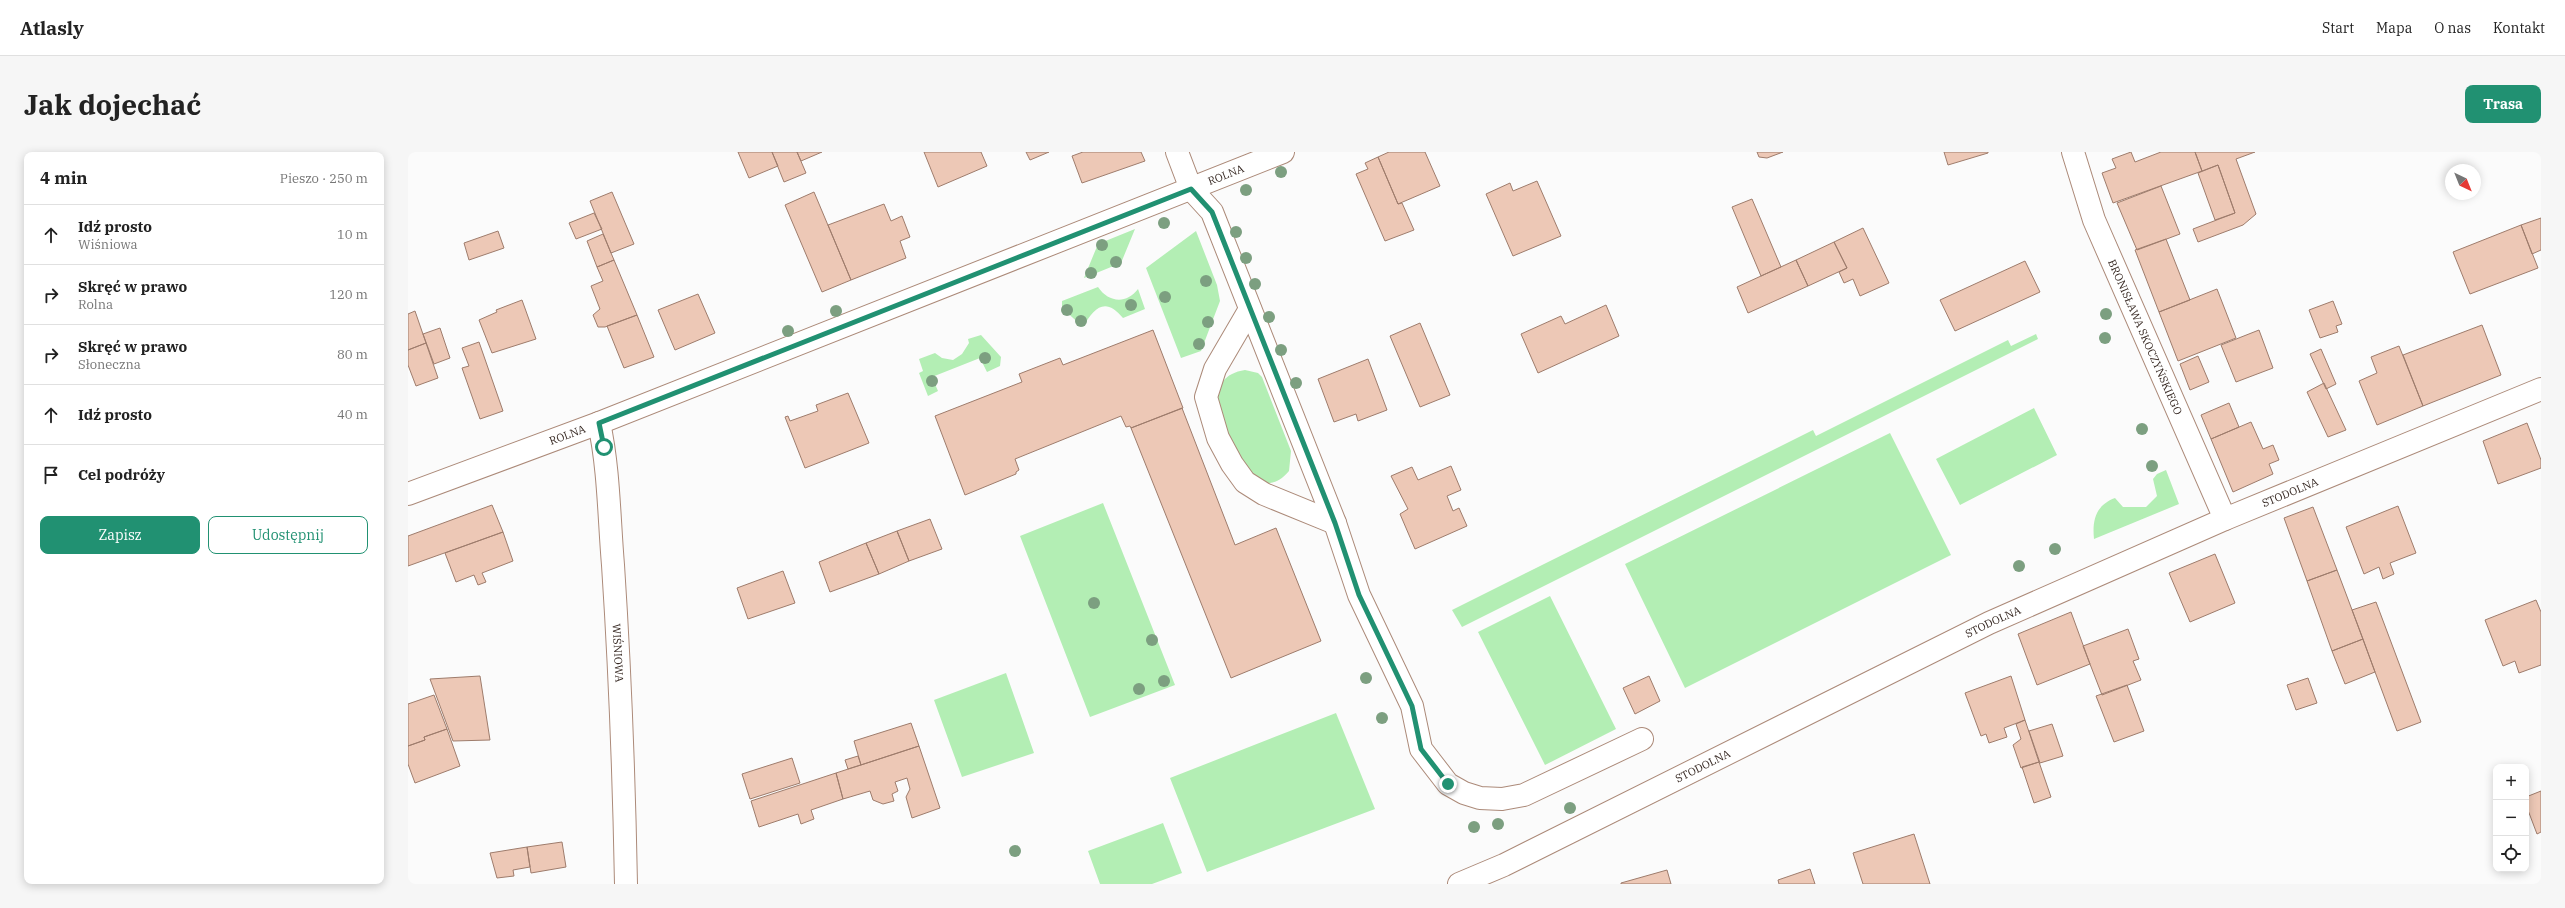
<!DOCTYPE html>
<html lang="pl">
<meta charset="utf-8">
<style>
:root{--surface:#fff;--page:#f6f6f6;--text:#222;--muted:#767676;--line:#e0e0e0;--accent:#219172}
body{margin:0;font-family:"IBM Plex Serif",serif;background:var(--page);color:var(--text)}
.controls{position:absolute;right:12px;bottom:12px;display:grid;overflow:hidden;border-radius:8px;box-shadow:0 2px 10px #0003}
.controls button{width:36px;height:36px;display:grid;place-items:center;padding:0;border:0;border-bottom:1px solid var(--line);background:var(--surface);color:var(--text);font:20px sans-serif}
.compass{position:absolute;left:2037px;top:12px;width:36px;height:36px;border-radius:50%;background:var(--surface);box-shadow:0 2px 10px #0003;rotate:137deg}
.stop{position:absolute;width:12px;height:12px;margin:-9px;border:3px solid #219172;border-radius:50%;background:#fff}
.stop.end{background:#219172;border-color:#fff;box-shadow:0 1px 4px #0008}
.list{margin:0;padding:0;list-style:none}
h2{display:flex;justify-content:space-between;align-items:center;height:52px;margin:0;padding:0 16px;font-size:17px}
h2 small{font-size:13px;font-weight:400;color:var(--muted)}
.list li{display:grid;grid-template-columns:26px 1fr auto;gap:12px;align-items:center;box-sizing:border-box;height:60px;padding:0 16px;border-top:1px solid var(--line)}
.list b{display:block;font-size:15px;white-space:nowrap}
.list p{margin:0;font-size:13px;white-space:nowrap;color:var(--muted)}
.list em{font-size:13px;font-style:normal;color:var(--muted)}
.actions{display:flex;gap:8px;padding:12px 16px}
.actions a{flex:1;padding:9px 0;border:1px solid var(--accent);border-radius:8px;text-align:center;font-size:14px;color:var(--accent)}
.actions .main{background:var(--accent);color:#fff}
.icon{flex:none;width:22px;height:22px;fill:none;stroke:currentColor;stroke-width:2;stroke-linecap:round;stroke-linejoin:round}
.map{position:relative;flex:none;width:2133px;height:732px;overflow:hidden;border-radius:8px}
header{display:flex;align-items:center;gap:24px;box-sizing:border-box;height:56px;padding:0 20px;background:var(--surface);border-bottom:1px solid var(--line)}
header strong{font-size:19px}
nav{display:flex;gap:22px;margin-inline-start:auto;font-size:14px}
.intro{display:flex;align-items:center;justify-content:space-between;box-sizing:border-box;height:96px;padding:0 24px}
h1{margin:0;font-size:28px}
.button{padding:10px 18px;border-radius:8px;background:var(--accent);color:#fff;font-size:14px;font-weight:700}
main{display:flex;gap:24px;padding:0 24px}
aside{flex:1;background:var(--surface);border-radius:8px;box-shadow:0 2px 10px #0003}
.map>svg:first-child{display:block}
.green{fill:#b3eeb4}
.building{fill:#edc8b6;stroke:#9e7c6c}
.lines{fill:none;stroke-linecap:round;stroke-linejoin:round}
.minor-casing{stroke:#ac8a79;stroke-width:24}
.minor{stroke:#fff;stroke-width:22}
.tree{fill:#7c9f80}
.route{stroke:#219172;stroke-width:5}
.labels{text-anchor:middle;stroke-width:3.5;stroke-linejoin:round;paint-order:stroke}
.street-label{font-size:11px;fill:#352721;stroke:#fff}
</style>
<header>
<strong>Atlasly</strong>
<nav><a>Start</a><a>Mapa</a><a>O nas</a><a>Kontakt</a></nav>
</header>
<div class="intro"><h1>Jak dojechać</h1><a class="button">Trasa</a></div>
<main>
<aside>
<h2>4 min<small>Pieszo · 250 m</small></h2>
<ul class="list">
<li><svg class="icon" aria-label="ahead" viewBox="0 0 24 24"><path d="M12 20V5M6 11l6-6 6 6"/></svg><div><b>Idź prosto</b><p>Wiśniowa</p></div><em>10 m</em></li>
<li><svg class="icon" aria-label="right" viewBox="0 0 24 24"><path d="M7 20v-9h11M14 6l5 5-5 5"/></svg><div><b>Skręć w prawo</b><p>Rolna</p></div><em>120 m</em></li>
<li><svg class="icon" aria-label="right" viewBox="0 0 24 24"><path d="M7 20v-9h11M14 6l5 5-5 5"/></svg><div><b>Skręć w prawo</b><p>Słoneczna</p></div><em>80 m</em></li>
<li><svg class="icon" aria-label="ahead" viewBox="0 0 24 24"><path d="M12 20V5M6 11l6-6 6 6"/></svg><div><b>Idź prosto</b></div><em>40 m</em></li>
<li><svg class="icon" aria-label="arrive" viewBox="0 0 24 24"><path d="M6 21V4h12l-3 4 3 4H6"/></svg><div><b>Cel podróży</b></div></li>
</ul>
<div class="actions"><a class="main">Zapisz</a><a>Udostępnij</a></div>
</aside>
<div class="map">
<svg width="2133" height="732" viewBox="0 0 2133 732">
<rect width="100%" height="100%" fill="#fbfbfb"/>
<path class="green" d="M727,77l-14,34 -37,15 14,-34z
M788,79l21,54 3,16 -19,50 -20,7 -35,-90z
M690,135c10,15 28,18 40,2l7,20 -22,9c-18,-22 -29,-10 -40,9l-21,-19v-7z
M1628,182l2,5 -576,288 -10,-17 361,-180 3,6 192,-96 3,6z
M573,183l20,22 -1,9 -13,6 -7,-14 -48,19 6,14 -10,5 -9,-23 4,-2 -4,-12 16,-6 7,5 11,2 9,-6 7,-11 -1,-4z
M837,218l13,3 4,4 29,74 -2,20c-10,11 -16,14 -31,11 -8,-9 -18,-19 -23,-29 -14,-27 -35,-76 10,-83z
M1626,256l23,47 -97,50 -24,-46z
M1482,281l61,122 -266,133 -60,-124z
M1758,318l13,34 -85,35c-2,-19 2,-34 21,-41l8,9h23l11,-11 -4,-17 4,-5z
M695,351l72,182 -85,32 -70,-181z
M1142,444l66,133 -71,36 -67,-133z
M598,521l28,80 -72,24 -28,-77z
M928,561l39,96 -168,63 -37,-94z
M755,671l19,50 -30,11h-52l-12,-33z"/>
<path class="building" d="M330,0h34l6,14 -29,12z
M364,0h25l9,21 -22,9z
M389,0h25l-21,9z
M516,0h57l6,14 -49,21z
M618,0h23l-19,8z
M675,0h58l4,9 -63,22 -10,-27z
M981,0h36l15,34 -42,18 -20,-47z
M1349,0h26l-16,6 -8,-1z
M1536,0h44v1l-40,12z
M1723,0l4,10 26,-10h34l7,19 -89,32 -11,-30 14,-5 -4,-9z
M1787,0h60l-19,7 20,55 -13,11 -45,17 -5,-13 42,-16 -17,-48 -16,6z
M970,5l20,47 4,-1 12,27 -29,11 -29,-67 12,-5 -3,-6z
M1810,13l17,48 -20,7 -17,-47z
M1129,29l24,55 -48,20 -27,-62 24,-11 3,8z
M1753,34l19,48 -43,16 -20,-47z
M204,40l22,52 -23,9 -21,-52z
M406,40l37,88 -29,12 -37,-87z
M1344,47l29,68 -20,9 -29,-69z
M476,52l7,17 11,-5 8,21 -10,4 6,17 -55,22 -23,-55z
M186,61l8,16 -26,10 -7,-16z
M2133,66v32l-9,4 -11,-29z
M2113,73l17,43 -68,26 -17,-42z
M1455,76l26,55 -29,13 -7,-17 -9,4 -5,-11 8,-4 -13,-26z
M90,79l6,17 -35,12 -5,-17z
M195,82l11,26 -17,7 -10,-26z
M1758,87l24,61 -31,12 -24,-62z
M1426,90l13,26 -39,18 -12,-26z
M206,108l23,55 -32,12h-7l-5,-12 7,-6 -9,-23 12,-5 -6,-14z
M1388,108l12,26 -60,27 -11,-26z
M1617,109l15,31 -85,39 -15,-31z
M1809,137l19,49 -58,23 -19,-49z
M290,142l17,39 -40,17 -17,-40z
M114,148l14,39 -44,14 -13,-33 18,-8 -1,-2z
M1925,149l9,23 -6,2 2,6 -18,6 -11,-28z
M1198,153l13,31 -81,37 -17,-39 40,-18 4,8z
M7,159l11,32 -18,7v-36z
M229,163l17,42 -30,11 -17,-42z
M1012,171l30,72 -30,12 -30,-71z
M2074,173l19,50 -78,31 -20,-51z
M32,176l10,30 -16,6 -11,-30z
M745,178l30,78 -52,20 -1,-2 -4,1 -5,-11 -106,43 4,11 -3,2v2l-51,21 -30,-79 87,-34 -3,-8 41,-16 3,7z
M1851,178l14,38 -37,14 -15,-37z
M71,190l24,69 -23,8 -18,-51 7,-2 -7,-18z
M18,191l12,35 -22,8 -8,-21v-15z
M1991,194l24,60 -46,19 -18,-44 18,-8 -6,-16z
M1913,197l15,35 -10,5 -16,-35z
M1790,204l11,26 -19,8 -10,-26z
M960,207l19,51 -29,11 -2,-7 -22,8 -16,-43z
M1916,231l22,47 -18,7 -21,-45z
M440,241l21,50 -64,25 -20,-51 3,-1 2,5 28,-10 -2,-6z
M1821,251l10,24 -28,12 -10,-24z
M774,256l53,137 41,-17 45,113 -90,37 -100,-250z
M1843,270l12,27 10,-4 6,15 -10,4 4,10 -40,18 -22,-53z
M2119,271l14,37v8l-43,16 -15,-43z
M1043,314l10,24 -14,6 6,15 6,-3 8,18 -52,23 -15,-35 8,-5 -17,-33 21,-9 6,13z
M84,353l11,27 -95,34v-30z
M1990,354l18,47 -26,10 4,11 -11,5 -4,-12 -15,7 -18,-47z
M1905,355l24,63 -30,11 -23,-63z
M522,367l12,30 -33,12 -12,-30z
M489,379l12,30 -30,13 -13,-31z
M95,380l10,29 -31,12 4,9 -8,3 -4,-10 -18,7 -11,-29z
M458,391l13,31 -49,18 -11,-30z
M1807,402l20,49 -45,19 -21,-49z
M1929,418l26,69 -31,12 -25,-70z
M375,419l12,32 -47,16 -11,-31z
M2128,448l5,12v53l-22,8 -4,-12 -12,5 -18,-46z
M1968,450l45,120 -24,9 -45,-121z
M1663,460l19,52 -53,21 -19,-51z
M1720,477l11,30 -6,2 8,19 -39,15 -19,-49z
M1955,487l12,33 -30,12 -13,-33z
M72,524l10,64 -37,1 -23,-62z
M1241,524l11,25 -25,13 -12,-26z
M1603,524l14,44 -21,8 3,9 -18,6 -3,-9 -5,2 -16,-43z
M1900,526l9,25 -21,7 -9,-25z
M1719,533l17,46 -30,11 -18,-46z
M26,543l13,34 -23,8 1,3 -17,6v-42z
M1617,568l14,42 -18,6 -8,-23 8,-6 -5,-15z
M503,571l8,23 -58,19 -7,-24z
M1644,572l11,32 -23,7 -11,-32z
M39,577l13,37 -45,17 -7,-19v-18l17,-6 -1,-3z
M511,594l21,62 -28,10 -6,-21 4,-8 -3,-11 -12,4 3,9 -6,3 2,7 -11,3 -10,-4 -3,-9 -27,8 -7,-26z
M450,604l3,9 -13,4 -3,-9z
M384,606l8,25 -50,16 -8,-25z
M1631,610l12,35 -17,6 -12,-36z
M428,621l7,26 -32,11 3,9 -13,5 -3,-10 -39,13 -8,-26z
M2133,639v41l-4,2 -11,-29v-8z
M1506,682l16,50h-67l-10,-31z
M154,690l4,25 -35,6 -4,-26z
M119,695l3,20 -17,3 1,6 -17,2 -7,-25z
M1402,717l5,15h-36l-1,-4z
M1259,718l4,14h-50v-1z"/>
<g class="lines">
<defs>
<g id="minor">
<path d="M769,0l14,37 21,23 123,311 24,72 53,111 9,43 27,35 16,9 16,5 22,1 22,-4 118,-56"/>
<path id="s1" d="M1665,0l21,68 131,299"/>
<path d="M842,157l-35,60 -9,28 12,41 14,26 13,18 19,12 71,29"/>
<path id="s2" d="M191,271c10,46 10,95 14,142 7,106 11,213 13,319"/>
<path id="s3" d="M0,342l191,-71 684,-271"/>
<path id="s4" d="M1051,732l45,-19 485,-242 236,-104 316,-130"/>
</g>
</defs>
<use href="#minor" class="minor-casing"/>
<use href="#minor" class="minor"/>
</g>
<g class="tree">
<circle cx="873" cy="20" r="6"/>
<circle cx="838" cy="38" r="6"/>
<circle cx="756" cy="71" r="6"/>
<circle cx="828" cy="80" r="6"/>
<circle cx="694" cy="93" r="6"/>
<circle cx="838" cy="106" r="6"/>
<circle cx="708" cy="110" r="6"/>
<circle cx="683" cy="121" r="6"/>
<circle cx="798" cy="129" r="6"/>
<circle cx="847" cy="132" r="6"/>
<circle cx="757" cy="145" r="6"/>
<circle cx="723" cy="153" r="6"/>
<circle cx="659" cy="158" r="6"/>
<circle cx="428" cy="159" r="6"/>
<circle cx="1698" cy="162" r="6"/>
<circle cx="861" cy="165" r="6"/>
<circle cx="673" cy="169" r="6"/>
<circle cx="800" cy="170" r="6"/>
<circle cx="380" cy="179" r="6"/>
<circle cx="1697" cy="186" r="6"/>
<circle cx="791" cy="192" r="6"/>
<circle cx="873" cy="198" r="6"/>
<circle cx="577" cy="206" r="6"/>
<circle cx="524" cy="229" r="6"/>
<circle cx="888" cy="231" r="6"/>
<circle cx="1734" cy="277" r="6"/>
<circle cx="1744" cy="314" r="6"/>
<circle cx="1647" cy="397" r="6"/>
<circle cx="1611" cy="414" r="6"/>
<circle cx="686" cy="451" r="6"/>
<circle cx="744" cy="488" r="6"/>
<circle cx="958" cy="526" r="6"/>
<circle cx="756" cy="529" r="6"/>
<circle cx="731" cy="537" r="6"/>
<circle cx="974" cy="566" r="6"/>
<circle cx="1162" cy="656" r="6"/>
<circle cx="1090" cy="672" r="6"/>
<circle cx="1066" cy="675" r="6"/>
<circle cx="607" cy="699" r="6"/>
</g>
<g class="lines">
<path class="route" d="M196,295l-5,-24 592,-234 21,23 123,311 24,72 53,111 9,43 27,35"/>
</g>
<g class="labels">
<g class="street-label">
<text dy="4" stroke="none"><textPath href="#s3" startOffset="878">ROLNA</textPath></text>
<text dy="4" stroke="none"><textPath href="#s1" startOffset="199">BRONISŁAWA SKOCZYŃSKIEGO</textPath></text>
<text dy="4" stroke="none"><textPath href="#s3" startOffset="170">ROLNA</textPath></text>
<text dy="4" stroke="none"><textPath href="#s4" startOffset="919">STODOLNA</textPath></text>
<text dy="4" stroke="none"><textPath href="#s4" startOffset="595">STODOLNA</textPath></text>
<text dy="4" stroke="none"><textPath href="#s2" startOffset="231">WIŚNIOWA</textPath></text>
<text dy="4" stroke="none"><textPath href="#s4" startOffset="271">STODOLNA</textPath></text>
</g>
</g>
</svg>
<div class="controls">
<button>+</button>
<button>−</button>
<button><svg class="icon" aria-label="locate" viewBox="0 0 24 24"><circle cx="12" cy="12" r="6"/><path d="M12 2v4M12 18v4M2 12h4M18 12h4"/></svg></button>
</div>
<svg class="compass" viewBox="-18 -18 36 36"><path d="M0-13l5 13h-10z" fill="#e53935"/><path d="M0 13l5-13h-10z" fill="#767676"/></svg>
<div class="stop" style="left:196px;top:295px"></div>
<div class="stop end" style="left:1040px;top:632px"></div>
</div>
</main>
